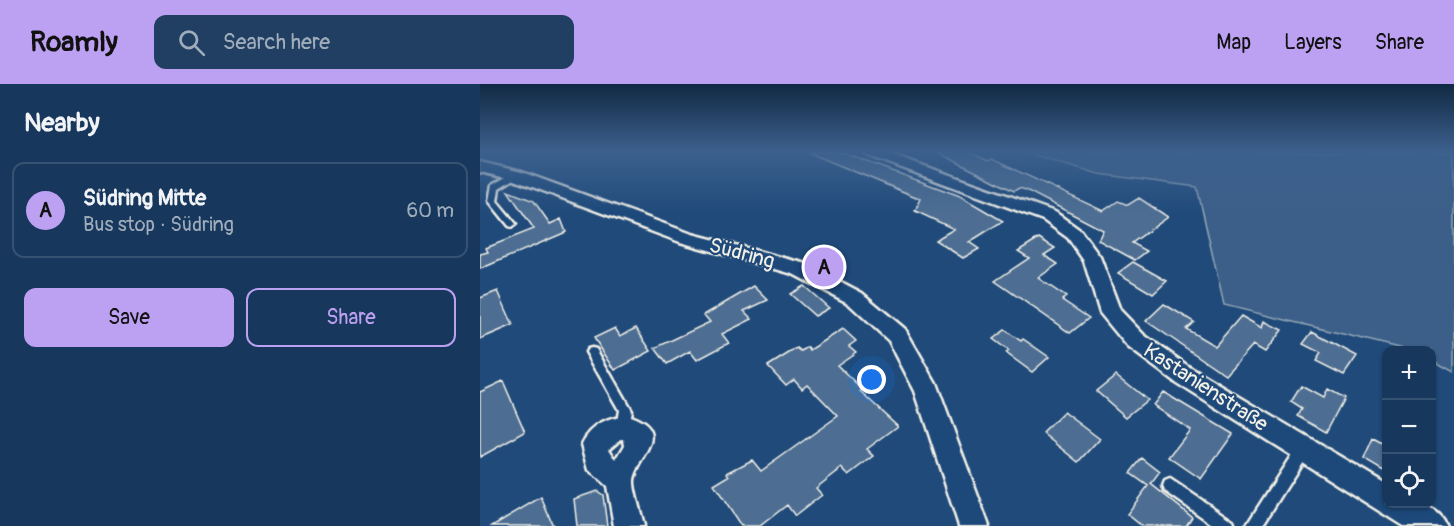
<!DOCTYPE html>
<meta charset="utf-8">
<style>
:root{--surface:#17385c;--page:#203f62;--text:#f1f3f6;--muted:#9eacbb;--line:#365272;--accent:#bca0f2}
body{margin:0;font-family:Pangolin,sans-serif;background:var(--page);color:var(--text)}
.controls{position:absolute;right:18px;bottom:18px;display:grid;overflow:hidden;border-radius:12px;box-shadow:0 2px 4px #0004}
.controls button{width:54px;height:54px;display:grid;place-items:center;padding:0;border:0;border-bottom:2px solid var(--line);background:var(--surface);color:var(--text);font:30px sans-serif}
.you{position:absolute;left:392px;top:296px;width:21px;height:21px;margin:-15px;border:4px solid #fff;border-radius:50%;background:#1a73e8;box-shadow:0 0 0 9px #1a73e833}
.badge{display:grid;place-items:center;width:39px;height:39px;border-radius:50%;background:var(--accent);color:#111;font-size:20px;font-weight:700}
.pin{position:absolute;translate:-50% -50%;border:3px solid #fff;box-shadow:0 2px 6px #0006}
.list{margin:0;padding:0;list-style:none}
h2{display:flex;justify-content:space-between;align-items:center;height:78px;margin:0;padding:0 24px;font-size:26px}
h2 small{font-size:20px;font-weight:400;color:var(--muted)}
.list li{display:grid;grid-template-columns:39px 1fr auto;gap:18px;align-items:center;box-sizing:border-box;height:96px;margin:0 12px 12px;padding:0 12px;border:2px solid var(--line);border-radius:12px}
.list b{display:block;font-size:22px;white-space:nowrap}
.list p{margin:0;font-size:20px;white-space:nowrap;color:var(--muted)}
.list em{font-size:20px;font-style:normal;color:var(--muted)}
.actions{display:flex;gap:12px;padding:18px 24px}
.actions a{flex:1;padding:14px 0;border:2px solid var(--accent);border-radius:12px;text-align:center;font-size:21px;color:var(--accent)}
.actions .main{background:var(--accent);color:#111}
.icon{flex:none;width:33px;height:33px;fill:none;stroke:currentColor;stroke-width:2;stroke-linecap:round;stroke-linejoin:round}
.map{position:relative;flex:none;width:974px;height:442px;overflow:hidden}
header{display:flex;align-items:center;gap:36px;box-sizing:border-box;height:84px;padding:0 30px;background:var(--accent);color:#111}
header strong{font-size:28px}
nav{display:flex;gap:33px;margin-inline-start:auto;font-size:21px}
.search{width:420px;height:54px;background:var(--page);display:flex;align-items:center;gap:15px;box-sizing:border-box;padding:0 21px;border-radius:12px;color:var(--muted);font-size:22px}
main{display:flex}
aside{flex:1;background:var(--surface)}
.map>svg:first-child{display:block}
.green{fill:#3a5f88;stroke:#97a8b8;stroke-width:1.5}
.building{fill:#4d6e92;stroke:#f4f1e8;stroke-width:1.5}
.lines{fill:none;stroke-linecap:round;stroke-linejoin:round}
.service-casing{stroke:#f4f1e8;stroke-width:5}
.minor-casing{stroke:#f4f1e8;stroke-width:5}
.service{fill:#1f4a7a;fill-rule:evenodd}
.minor{fill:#1f4a7a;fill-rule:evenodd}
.labels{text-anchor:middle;stroke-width:4.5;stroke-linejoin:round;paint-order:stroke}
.street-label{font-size:21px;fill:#f4f1e8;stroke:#1f4a7a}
</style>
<header>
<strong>Roamly</strong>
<div class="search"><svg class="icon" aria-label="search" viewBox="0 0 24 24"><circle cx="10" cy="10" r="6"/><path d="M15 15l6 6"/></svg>Search here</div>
<nav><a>Map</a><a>Layers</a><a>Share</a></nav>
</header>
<main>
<aside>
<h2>Nearby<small></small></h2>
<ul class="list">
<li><span class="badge">A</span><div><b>Südring Mitte</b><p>Bus stop · Südring</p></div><em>60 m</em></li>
</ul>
<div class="actions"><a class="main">Save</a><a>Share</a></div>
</aside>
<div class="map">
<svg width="974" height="442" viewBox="0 0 974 442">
<rect width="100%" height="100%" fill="#1f4a7a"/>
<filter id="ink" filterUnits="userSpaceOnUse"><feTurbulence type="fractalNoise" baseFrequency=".0167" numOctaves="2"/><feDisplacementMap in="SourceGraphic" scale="12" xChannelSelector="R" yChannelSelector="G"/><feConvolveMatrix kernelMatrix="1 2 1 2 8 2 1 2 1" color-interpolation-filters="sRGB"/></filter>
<g filter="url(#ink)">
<path class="green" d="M544,68h430v220l-22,-12v-10h-24l-184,-45 -27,-118 -98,-13z"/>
<path class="building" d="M327,68h34l119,44 43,25 -32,20 -2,1 10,7 -16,9 -28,-18 19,-11 -39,-18 6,-12z
M457,68h33l18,9 4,-2 111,52 15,-10 10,4 11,-7 29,19 -36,26 15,8 -12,9 -37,-20 5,-10 -77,-40 -7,-2 -5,3z
M28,107l26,10 16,23 11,-5 5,13 -86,37v-15l8,-2 -2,-4 48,-19z
M559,154l16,10 -11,7 14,9 -20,14 28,19 -4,3 27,18 -19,15 -75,-52 34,-23 -11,-7z
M653,178l34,19 -14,13 -35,-21z
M274,202l14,14 -24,11 8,8 -30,15 7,9 -32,17 -7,-9 -23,13 -12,-16 55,-26 -6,-7z
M324,202l25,22 -14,8 -25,-22z
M18,207l15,34 -33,14v-41z
M684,220l30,18 -8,7 29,17 26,-30 21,12 2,-7 18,9 -17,22 -12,-7 -27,30 -80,-54z
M135,244l5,8 16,-8 15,23 -36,19 -21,-32z
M363,245l13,12 -7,5 7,6 -19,13 26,25 -2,2 37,34 -31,23 7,7 -25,19 -7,-7 -26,20 6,7 -27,21 -8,-11 -27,21h-19l-27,-41 15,-9 -2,-3 25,-13 9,11 77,-55 -31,-32 -5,4 -8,-9 -8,6 -18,-19 29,-18 4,3 7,-4 2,3z
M525,246l16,11 2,-2 26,18 -17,15 -26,-19 3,-2 -16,-12z
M832,248l45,24 -13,19 -28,-14 5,-8 -18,-9z
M636,291l31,25 -21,17 -30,-26z
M23,297l22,51 -45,25v-65z
M821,302l22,12 4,-9 17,9 -18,34 -28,-16 4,-7 -11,-7z
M683,308l70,42 -32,45 -32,-22 21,-27 -37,-25z
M584,328l36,27 -21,23 -36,-29z
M893,355l13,7v26l-22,-13z
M662,374l18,14 -9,12 41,33 -6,9h-44l-15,-12 21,-28 -18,-13z
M117,407l6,4 4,31h-30l-3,-27z
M61,413l12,29h-61z"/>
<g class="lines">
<defs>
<path id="service" d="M33,89h6l1,2 -21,13 -2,13 19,23 -4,3 -3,-1 -20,-25 3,-16z
M112,264l4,1 35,61 -4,22 -5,2 -5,-2 -1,-4 3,-18 -33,-58 2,-3z
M823,359l5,2 2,4 -2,4 -46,73h-16l52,-81z
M690,395l63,42 2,5h-20l-50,-35 -2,-5 2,-5z"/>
<path id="minor" d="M385,68h20l170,60 25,18 20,27 20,53 24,25 47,33 195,116v20c24,0 49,-3 60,22h-43l-228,-144 -47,-35 -28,-34 -16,-52 -16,-23 -25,-18 -176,-65z
M0,78l42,10 170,62 115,30 55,29 43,36 31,54 53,143h-30l-44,-135 -26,-50 -41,-38 -55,-29 -113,-32 -169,-63 -31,-7z
M150,332c45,16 7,42 4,64 -1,10 8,35 10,46h-30l-7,-40 -18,-16 -7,-26c9,-19 28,-27 48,-28zM141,355h3l1,6 -9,15 -7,-11z"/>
</defs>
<use href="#service" class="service-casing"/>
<use href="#minor" class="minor-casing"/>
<use href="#service" class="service"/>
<use href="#minor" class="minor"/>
</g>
</g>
<linearGradient id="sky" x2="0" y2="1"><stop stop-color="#112943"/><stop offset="0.52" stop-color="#3c608d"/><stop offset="1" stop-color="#3c608d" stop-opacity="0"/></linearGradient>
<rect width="974" height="130" fill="url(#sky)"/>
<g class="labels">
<g class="street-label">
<text transform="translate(262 169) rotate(15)" y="7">Südring</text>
<text transform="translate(726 303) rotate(33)" y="7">Kastanienstraße</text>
</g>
</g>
</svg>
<div class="controls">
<button>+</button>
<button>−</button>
<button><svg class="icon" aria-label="locate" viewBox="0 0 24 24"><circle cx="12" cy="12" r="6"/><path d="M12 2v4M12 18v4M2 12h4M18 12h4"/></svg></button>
</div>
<div class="you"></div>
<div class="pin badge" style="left:344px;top:183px">A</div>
</div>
</main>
